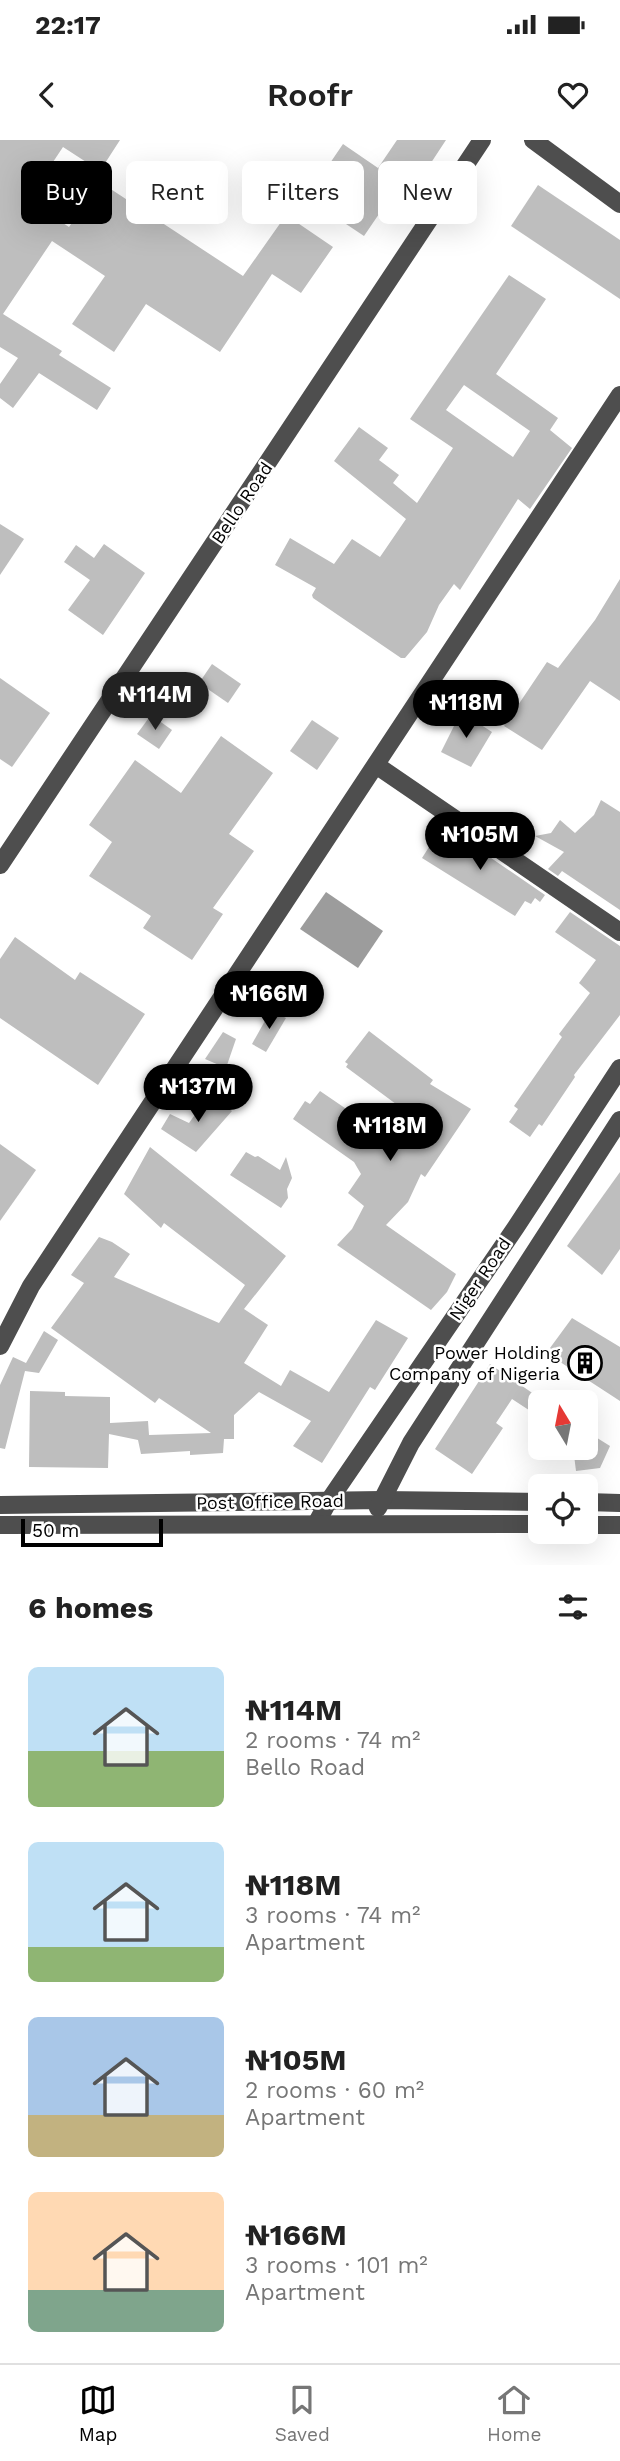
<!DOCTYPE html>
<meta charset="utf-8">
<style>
:root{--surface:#fff;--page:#f6f6f6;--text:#222;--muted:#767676;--line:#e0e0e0;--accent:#000}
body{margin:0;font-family:"Work Sans",sans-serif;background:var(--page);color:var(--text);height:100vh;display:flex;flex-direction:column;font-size:26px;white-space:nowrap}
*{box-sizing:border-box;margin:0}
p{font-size:23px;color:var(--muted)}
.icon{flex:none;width:38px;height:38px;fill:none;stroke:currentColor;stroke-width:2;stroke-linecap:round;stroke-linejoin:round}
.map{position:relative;height:1425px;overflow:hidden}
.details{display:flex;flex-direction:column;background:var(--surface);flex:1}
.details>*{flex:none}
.top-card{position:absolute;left:21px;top:21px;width:579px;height:63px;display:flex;gap:14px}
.needle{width:46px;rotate:350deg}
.fabs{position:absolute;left:528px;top:1250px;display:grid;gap:14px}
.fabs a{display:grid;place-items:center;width:70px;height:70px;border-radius:10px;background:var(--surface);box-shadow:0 7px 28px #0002;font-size:35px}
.scale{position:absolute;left:21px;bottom:18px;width:142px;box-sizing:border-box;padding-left:7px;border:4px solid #000;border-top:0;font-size:19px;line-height:24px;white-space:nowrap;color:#000;-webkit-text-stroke:5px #fff;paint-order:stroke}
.price{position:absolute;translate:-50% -60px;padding:0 16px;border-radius:24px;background:var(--accent);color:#fff;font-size:23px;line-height:46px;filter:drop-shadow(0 2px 4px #0008)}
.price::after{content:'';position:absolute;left:50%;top:42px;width:21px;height:16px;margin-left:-10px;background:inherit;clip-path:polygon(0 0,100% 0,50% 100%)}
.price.selected{background:#222;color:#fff}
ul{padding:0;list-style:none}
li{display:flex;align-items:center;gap:21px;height:175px;padding:0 28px}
li span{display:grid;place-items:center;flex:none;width:196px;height:140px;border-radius:10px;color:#555}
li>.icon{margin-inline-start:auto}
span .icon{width:84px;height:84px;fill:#fffc;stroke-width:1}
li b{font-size:30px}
h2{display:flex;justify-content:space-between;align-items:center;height:84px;padding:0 28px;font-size:30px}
.pill{padding:0 24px;border-radius:10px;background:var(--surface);box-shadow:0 7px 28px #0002;font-size:24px;line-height:63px}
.pill.selected{background:var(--accent);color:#fff}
.status{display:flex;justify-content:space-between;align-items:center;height:49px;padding:0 35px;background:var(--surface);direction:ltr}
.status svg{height:19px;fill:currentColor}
header{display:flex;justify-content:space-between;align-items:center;height:91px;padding:0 28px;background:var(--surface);font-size:32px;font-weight:600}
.dock{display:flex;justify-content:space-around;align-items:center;height:98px;border-top:2px solid var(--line);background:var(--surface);font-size:19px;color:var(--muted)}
.dock a{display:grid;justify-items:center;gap:4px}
.dock .selected{color:var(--accent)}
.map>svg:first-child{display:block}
</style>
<div class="status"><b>22:17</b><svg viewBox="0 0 49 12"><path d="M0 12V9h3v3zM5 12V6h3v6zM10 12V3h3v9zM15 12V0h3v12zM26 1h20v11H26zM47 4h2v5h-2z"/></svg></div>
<header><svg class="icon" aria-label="back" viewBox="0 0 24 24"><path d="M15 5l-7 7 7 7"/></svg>Roofr<svg class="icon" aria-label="heart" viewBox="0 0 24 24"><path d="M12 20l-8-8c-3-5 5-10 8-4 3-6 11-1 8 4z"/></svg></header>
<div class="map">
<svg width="620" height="1425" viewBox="0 0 620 1425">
<rect width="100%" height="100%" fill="#fff"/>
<path fill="#9c9c9c" d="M326 752 383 791 358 828 300 789Z"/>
<g fill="#bebebe" fill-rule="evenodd">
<path d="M0 0H120L100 31 63 7 37 46 46 52 37 66 69 87 100 42 243 136 286 75 333 107 301 153 272 134 220 212 146 164 114 212 72 184 105 136 52 101 3 174 62 211 59 215 111 248 97 270 39 233 13 268 0 258V244L18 218 0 207Z"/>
<path d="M397 0H446L421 38 409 30 364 96 337 78 357 50 326 29 343 4 378 28Z"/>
<path d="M538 45 620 100V159L511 86Z"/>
<path d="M509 135 546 159 496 234 558 278 550 290 572 308 530 369 518 359 460 450 454 444 439 465 427 492 405 518H401L313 458 312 455 316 448 275 425 290 398 334 424 352 399 380 417 406 379 334 321 359 287 388 308 379 320 399 335 393 343 417 363 453 308 410 279ZM464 245 530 291 513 317 446 270Z"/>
<path d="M0 384 24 399 0 435Z"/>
<path d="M104 404 145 433 103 495 68 470 90 440 64 422 76 405 94 418Z"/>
<path d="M620 439V561L590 541 542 610 504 586 547 522 558 528 595 480Z"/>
<path d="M212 524 241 544 228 563 199 543Z"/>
<path d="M0 538 50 573 12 627 0 619Z"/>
<path d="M461 572 492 592 471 627 441 612Z"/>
<path d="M151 575 172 590 159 609 137 594Z"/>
<path d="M312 580 339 598 317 630 290 611Z"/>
<path d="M221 596 273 633 229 694 254 711 213 768 223 774 192 820 143 788 151 776 89 736 112 702 89 685 135 620 181 653Z"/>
<path d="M601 660 620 672V770L562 731 558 736 548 729 564 712 535 696 551 693 560 680 575 693 594 675Z"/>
<path d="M443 685 545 755 540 762 535 758 531 764 525 761 515 776 422 718Z"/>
<path d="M570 772 620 806V875L574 935 575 937 542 986 539 984 530 997 509 982 518 969 514 966 562 897 559 894 590 853 579 843 596 820 555 792Z"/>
<path d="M15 797 75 840 80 832 145 874 98 945 0 878V819Z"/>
<path d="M271 870 286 878 266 912 252 904Z"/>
<path d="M369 891 433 940 430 944 471 969 425 1037 421 1034 408 1062 386 1085 456 1134 447 1152 431 1170 337 1105 352 1089 364 1066 348 1053 361 1034 354 1022 293 979 305 961 310 964 320 951 380 992 400 967 346 927 348 924 345 922Z"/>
<path d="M223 892 236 899 226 928 205 919Z"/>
<path d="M209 955 232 971 196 1012 161 989 170 974 189 983Z"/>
<path d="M0 1004 36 1030 0 1081Z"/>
<path d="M150 1007 286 1116 244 1169 268 1185 244 1223 281 1246 290 1230 329 1252 376 1180 408 1198 375 1250 370 1247 322 1323 293 1306 311 1281 259 1252 234 1275V1299H224L223 1313 190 1315V1311L141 1314 138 1300 109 1294 108 1328 29 1327 30 1251 65 1252V1256L110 1257V1283L148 1281 149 1295 211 1293 159 1258 155 1263 51 1188 84 1143 71 1135 99 1097 112 1102 130 1114 114 1137 219 1183 245 1145 164 1083 161 1088 124 1054Z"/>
<path d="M246 1012 255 1017 258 1016 280 1030 286 1017 292 1038 287 1049 288 1058 281 1068 230 1035Z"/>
<path d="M620 1032V1109L602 1135 567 1106Z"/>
<path d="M572 1178 620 1207V1261L554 1218 557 1214 550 1208Z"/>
<path d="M44 1191 58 1200 39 1233 25 1231 5 1309 0 1308V1245L13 1217 26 1223Z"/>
<path d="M490 1224 541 1259V1278L512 1259 496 1283 503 1288 472 1334 435 1309Z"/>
<path d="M586 1291 610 1306 600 1328 576 1331 573 1307H586Z"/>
</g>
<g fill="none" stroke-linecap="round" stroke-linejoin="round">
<g stroke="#4e4e4e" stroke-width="18">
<path d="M533 0 620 64"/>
<path d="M376 625 620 792"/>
<path d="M0 725 482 0"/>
<path d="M0 1206 31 1146 620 255"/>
<path d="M586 1362 620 1363"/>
<path d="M0 1365 382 1360 541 1362"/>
<path d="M378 1368 411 1303 620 980"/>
<path d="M316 1384 328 1362 516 1087 620 928"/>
<path d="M0 1385 541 1384"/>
<path d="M586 1385H620"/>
</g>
</g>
<defs>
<g id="building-ring" transform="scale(1.75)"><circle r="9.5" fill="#fff" stroke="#000" stroke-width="1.5"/><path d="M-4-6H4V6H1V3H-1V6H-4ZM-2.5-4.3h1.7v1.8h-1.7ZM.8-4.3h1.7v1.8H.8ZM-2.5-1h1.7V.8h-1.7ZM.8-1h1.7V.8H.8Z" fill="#000"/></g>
</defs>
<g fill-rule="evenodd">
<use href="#building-ring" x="585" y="1223"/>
</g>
<g text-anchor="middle" stroke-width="5" stroke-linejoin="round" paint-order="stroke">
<g font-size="18" fill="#000" stroke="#fff">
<text transform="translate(242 363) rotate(-56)" y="6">Bello Road</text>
<text transform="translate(480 1139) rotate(-56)" y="6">Niger Road</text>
<text transform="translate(270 1362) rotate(-1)" y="6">Post Office Road</text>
</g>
<g font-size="18" fill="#000" stroke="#fff" text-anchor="end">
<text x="560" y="1219">Power Holding<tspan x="560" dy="21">Company of Nigeria</tspan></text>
</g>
</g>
</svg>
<div class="fabs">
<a><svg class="needle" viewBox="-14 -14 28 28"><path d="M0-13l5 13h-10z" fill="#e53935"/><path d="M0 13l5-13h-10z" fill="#767676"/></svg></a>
<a><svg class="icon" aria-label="locate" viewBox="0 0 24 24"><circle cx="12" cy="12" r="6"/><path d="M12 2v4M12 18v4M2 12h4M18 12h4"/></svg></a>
</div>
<div class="scale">50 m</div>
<b class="price selected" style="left:155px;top:592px">₦114M</b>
<b class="price" style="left:466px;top:600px">₦118M</b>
<b class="price" style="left:480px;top:732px">₦105M</b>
<b class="price" style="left:269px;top:891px">₦166M</b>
<b class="price" style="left:198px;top:984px">₦137M</b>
<b class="price" style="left:390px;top:1023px">₦118M</b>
<div class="top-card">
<a class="pill selected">Buy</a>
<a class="pill">Rent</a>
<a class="pill">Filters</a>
<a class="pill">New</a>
</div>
</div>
<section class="details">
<h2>6 homes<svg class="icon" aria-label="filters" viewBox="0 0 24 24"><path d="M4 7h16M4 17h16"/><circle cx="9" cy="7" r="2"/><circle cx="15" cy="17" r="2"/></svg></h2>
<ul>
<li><span style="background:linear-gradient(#bfe0f5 60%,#8fb573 0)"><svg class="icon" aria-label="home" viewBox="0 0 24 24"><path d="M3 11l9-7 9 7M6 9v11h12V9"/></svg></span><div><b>₦114M</b><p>2 rooms · 74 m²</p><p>Bello Road</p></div></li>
<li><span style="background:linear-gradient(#bfe0f5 75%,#8fb573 0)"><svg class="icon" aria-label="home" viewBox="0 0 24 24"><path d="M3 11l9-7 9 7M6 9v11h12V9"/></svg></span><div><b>₦118M</b><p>3 rooms · 74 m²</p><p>Apartment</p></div></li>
<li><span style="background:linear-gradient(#a9c7e8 70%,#c2b280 0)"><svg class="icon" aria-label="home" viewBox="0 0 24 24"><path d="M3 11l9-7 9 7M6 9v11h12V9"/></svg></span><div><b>₦105M</b><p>2 rooms · 60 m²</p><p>Apartment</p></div></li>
<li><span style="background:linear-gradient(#ffd9b3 70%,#7fa58c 0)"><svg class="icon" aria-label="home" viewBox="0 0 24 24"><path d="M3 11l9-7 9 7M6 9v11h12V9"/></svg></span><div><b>₦166M</b><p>3 rooms · 101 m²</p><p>Apartment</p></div></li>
</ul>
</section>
<nav class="dock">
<a class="selected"><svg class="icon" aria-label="map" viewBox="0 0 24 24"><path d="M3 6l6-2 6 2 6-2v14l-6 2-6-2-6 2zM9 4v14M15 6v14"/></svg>Map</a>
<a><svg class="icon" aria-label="saved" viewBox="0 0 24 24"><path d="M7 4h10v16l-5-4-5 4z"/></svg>Saved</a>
<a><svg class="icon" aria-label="home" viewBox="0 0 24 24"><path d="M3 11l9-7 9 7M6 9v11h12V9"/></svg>Home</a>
</nav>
